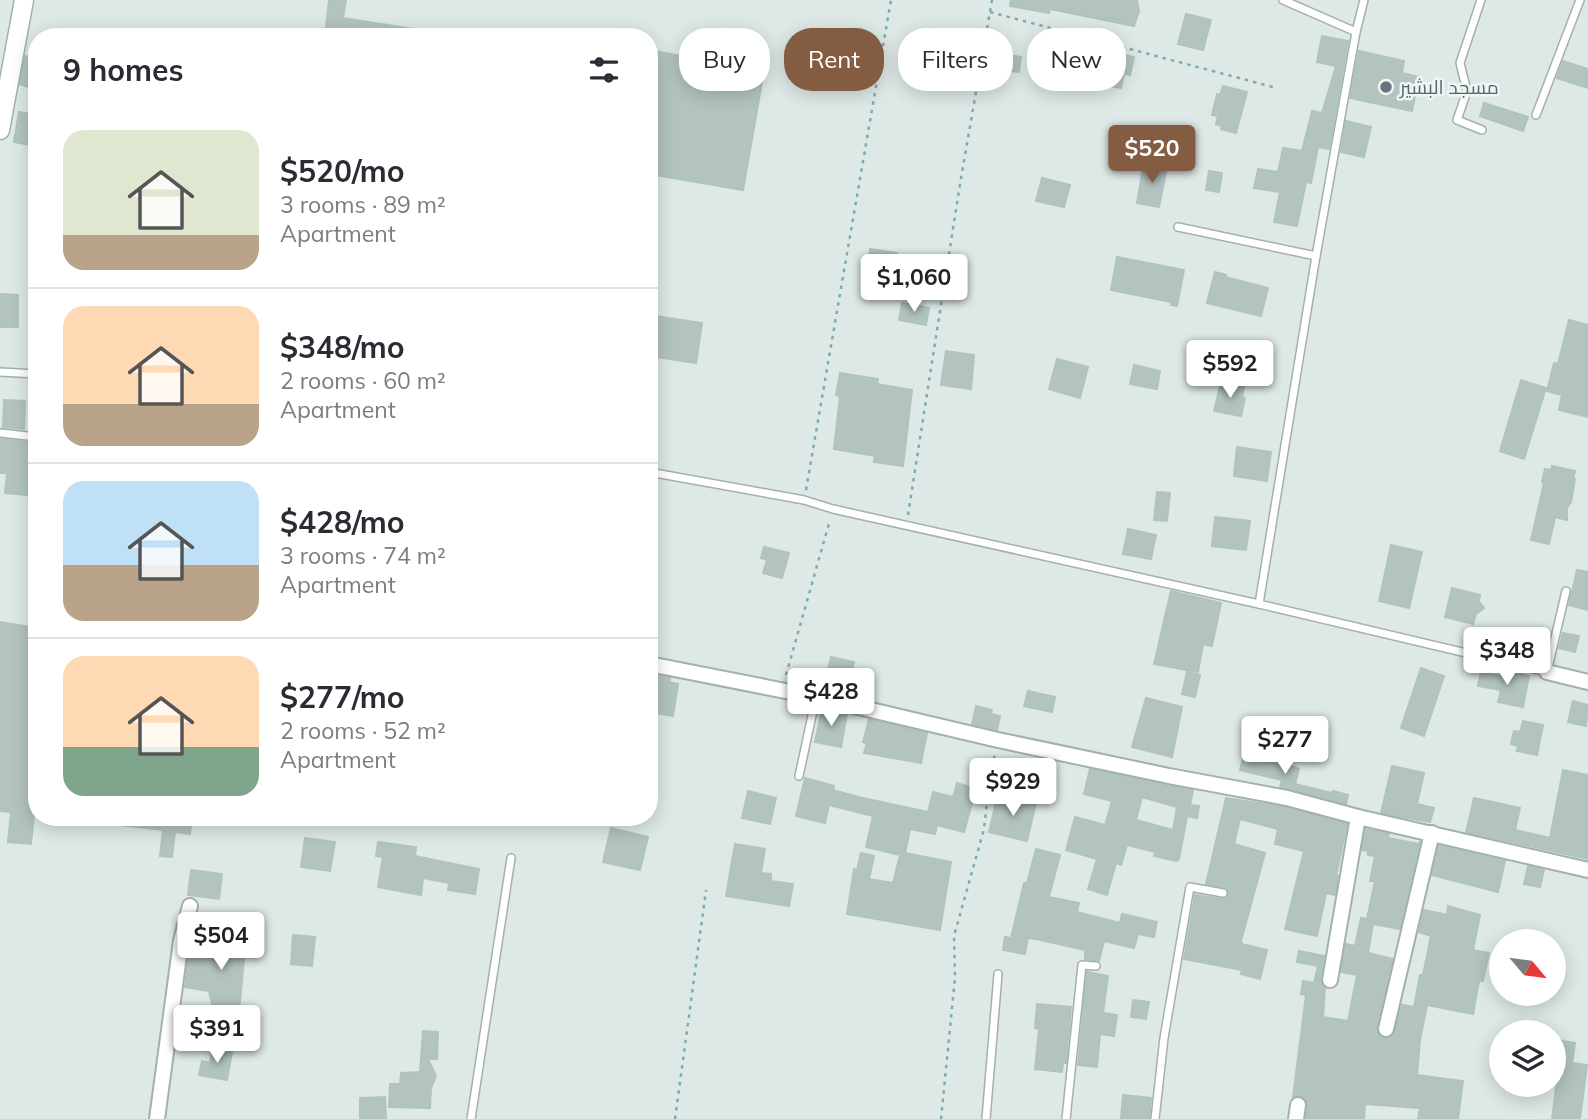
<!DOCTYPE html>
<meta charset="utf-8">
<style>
:root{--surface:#fff;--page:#f7f7f7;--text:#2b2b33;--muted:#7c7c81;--line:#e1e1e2;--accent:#845c42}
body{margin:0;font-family:Mulish,Cairo,sans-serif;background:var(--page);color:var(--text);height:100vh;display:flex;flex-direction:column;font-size:26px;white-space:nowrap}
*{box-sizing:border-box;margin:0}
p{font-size:23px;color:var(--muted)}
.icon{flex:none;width:38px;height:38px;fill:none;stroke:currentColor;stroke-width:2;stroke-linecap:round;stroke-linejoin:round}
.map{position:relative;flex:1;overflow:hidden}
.panel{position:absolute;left:28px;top:28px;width:630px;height:798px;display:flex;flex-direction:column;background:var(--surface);border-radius:28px;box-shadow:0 4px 18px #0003}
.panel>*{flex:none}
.hud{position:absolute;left:679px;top:28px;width:665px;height:63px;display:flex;gap:14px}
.needle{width:46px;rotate:119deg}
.buttons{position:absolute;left:1489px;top:929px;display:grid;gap:14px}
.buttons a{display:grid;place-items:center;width:77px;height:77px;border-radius:50%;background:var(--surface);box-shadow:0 4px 18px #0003;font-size:35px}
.price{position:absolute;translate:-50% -60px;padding:0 16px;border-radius:7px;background:#fff;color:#222;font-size:23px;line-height:46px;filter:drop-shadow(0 2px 4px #0008)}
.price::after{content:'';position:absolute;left:50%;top:42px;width:21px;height:16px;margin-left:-10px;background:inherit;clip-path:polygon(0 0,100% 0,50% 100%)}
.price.on{background:var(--accent);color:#fff}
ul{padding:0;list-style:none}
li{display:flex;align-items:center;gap:21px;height:175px;padding:0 35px}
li+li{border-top:2px solid var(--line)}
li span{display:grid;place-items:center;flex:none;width:196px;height:140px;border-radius:21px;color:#555}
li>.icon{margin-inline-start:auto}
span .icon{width:84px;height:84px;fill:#fffc;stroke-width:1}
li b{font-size:30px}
h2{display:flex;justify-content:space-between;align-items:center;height:84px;padding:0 35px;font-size:30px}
.chip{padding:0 24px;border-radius:28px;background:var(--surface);box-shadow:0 4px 18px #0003;font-size:24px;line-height:63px}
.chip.on{background:var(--accent);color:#fff}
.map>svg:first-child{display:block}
</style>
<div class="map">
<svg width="1588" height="1119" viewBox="0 0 1588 1119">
<rect width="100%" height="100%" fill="#dee9e7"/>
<g fill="#b3c4c0" stroke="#b0c3bf" stroke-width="2" fill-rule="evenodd">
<path d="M329 0H346L343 18 420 30V37H325Z"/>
<path d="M1011 0H1137L1139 11 1134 26 1050 9 1049 13 1010 6Z"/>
<path d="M1186 14 1211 20 1203 50 1178 44Z"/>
<path d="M1322 36 1348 41 1329 149 1318 147 1311 183 1306 182 1297 226 1274 222 1280 192 1254 188 1258 169 1278 172 1283 148 1302 151 1312 111 1322 113 1336 66 1317 62Z"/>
<path d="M1097 49 1134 57 1130 75 1124 74 1121 88 1090 82Z"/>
<path d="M649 50 764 71 743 190 649 174Z"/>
<path d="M1359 51 1404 61 1402 73 1419 77 1412 111 1350 98Z"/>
<path d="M997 54 1021 57 1019 72 995 69Z"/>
<path d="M25 56 37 60V90L20 84Z"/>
<path d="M1563 61 1588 69V88L1557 78Z"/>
<path d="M1223 86 1247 92 1236 133 1221 129 1222 126 1216 124 1218 116 1212 115 1217 94 1220 95Z"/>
<path d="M1484 103 1528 117 1523 131 1480 116Z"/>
<path d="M19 112 37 115V146L14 142Z"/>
<path d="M1346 121 1371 127 1364 157 1341 152Z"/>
<path d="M1144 162 1167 167 1159 207 1137 203Z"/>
<path d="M1209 171 1222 173 1219 192 1206 190Z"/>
<path d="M1042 178 1070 185 1064 207 1036 201Z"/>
<path d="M870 249 897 253 893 281 866 277Z"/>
<path d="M1117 257 1184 270 1177 306 1171 305V302L1111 290Z"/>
<path d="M1215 272 1226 275 1225 277 1268 288 1261 316 1207 303Z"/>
<path d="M0 294 18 295V327H0Z"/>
<path d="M902 303 929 308 926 325 899 320Z"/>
<path d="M649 315 702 323 696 363 649 356Z"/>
<path d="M1569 320 1588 325V417L1559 410 1562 395 1547 391 1554 363 1558 364Z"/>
<path d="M946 351 974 355 971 389 941 385Z"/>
<path d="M1057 359 1088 367 1080 398 1049 389Z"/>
<path d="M1134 365 1160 371 1157 389 1130 384Z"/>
<path d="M840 373 878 379 877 384 912 390 903 466 874 462 875 456 834 449 840 396 836 395Z"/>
<path d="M1521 380 1546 388 1524 459 1500 451Z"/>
<path d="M1221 382 1244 387 1242 397 1245 398 1241 416 1214 411Z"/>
<path d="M4 400 25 401 24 429 3 427Z"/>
<path d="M0 439 37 443V496L5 493 7 473H0Z"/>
<path d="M1237 447 1271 452 1267 481 1234 476Z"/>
<path d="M1552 466 1575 471 1573 479H1575L1571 502 1567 508V520L1555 517 1549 544 1531 540 1544 483 1542 482 1545 469 1551 470Z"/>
<path d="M1157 492 1170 493 1167 521 1154 520Z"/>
<path d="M1215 517 1250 521 1246 550 1212 546Z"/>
<path d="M1128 529 1156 535 1151 559 1123 554Z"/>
<path d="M1391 545 1422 552 1409 608 1379 601Z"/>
<path d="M764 547 789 553 782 578 763 573 767 560 761 558Z"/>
<path d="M1577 570 1588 572V610L1569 605Z"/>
<path d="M1452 588 1480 595 1479 602 1484 608 1476 614 1473 624 1445 617Z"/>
<path d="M1171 591 1221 603 1212 646 1203 644 1198 672 1154 664Z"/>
<path d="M0 622 37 628V815H34L31 844 8 842 11 812 0 811Z"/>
<path d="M1563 633 1579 636 1575 652 1559 648Z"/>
<path d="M831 657 854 662 849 683 826 677Z"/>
<path d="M1421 668 1444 676 1424 736 1401 728Z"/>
<path d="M1505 671 1529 676 1523 707 1498 702 1501 690 1478 686 1481 672 1504 677Z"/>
<path d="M1187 672 1200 675 1195 697 1182 694Z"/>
<path d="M649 674 670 678 669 682 678 684 673 716 650 712 653 697 649 696Z"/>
<path d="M1028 691 1055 697 1052 712 1024 706Z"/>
<path d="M1146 698 1182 707 1172 757 1132 747Z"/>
<path d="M1573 701 1588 705 1586 726 1568 722Z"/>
<path d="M976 706 992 710 991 714 1000 716 997 730 972 724Z"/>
<path d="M822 708 847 714 841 747 815 742Z"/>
<path d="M869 719 927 733 921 763 864 753 867 743 863 742Z"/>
<path d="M1523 721 1543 725 1537 755 1517 751 1518 746 1511 744 1514 731 1520 732Z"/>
<path d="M1245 751 1299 769 1295 784 1332 793 1333 791 1348 795 1346 804 1280 787 1282 780 1240 770Z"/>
<path d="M1392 766 1424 773 1417 804 1434 808 1430 822 1381 813Z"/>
<path d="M1090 769 1193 790 1190 805 1199 806 1197 818 1187 816 1179 859 1176 861 1154 856 1155 852 1127 845 1121 865 1116 863 1107 895 1088 889 1097 859 1066 850 1075 817 1105 825 1112 801 1084 794ZM1142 797 1177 807 1173 830 1136 820Z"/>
<path d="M1563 770 1588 775V859L1466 832 1474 798 1520 808 1515 830 1550 838Z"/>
<path d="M805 778 834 786 833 790 858 797 928 812 933 792 953 797 957 783 976 789 964 832 937 825 935 834 910 829 905 853 951 862 940 930 847 914 854 869 857 870 861 853 874 856 869 879 893 883 900 855 866 847 873 816 829 805 825 823 796 816Z"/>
<path d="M748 791 776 798 770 824 742 818Z"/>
<path d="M998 794 1036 803 1027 841 989 832Z"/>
<path d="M1226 798 1285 807 1347 824 1336 876H1338L1335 895 1326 893 1317 936 1285 929 1304 851 1275 844 1278 829 1240 819 1234 844 1265 853 1241 941 1242 944 1267 950 1260 979 1241 974 1242 970 1184 959 1195 895 1223 899 1229 895 1226 888 1206 884Z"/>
<path d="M121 817H192L190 834 175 832 172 857 160 856 163 830 121 825Z"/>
<path d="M611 828 648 837 640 870 603 862Z"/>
<path d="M1366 829 1389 834 1388 838 1419 844 1420 841 1400 929 1373 924 1368 953 1393 959 1377 1027 1380 1036 1388 1038 1393 1035 1402 1005 1414 1007 1420 975H1423L1431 936 1419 932 1424 910 1447 915 1448 906 1480 915 1473 950 1489 953 1483 981H1479L1473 1014 1427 1005 1420 1040 1417 1075 1463 1081 1458 1119H1418L1420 1108 1365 1104 1364 1119H1306L1307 1101 1300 1096 1293 1097 1306 995 1301 994 1303 981 1314 983 1318 966 1297 962 1299 951 1324 956 1320 979 1325 988 1323 1017 1348 1021 1357 975 1341 972 1346 944 1355 946 1361 918 1367 919 1375 881H1370L1375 856 1368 855V851L1362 850Z"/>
<path d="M305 838 335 842 330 871 301 867Z"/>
<path d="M378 842 416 847 415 856 479 869 475 894 448 890 449 883 423 878 421 895 378 887 383 857 376 856Z"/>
<path d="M735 844 765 849 761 873 771 874V881L793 884 789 906 726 896Z"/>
<path d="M1439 846 1505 861 1498 892 1432 875Z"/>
<path d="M1036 849 1060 855 1049 897 1079 903 1077 912 1120 923 1122 914 1157 922 1154 937 1138 934 1134 948 1104 941 1099 961 1085 959V950L1036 939 1028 938 1025 954 1003 950 1005 937 1011 938 1024 883H1027Z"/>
<path d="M1528 866 1544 870 1540 887 1524 884Z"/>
<path d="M191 870 222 874 219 899 188 895Z"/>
<path d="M222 925 247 927 239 1012 236 1011 235 1020 215 1017 209 991 185 987 189 955 197 956 198 949 219 951Z"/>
<path d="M293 935 315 937 312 966 291 964Z"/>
<path d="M1087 972 1108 976 1103 1013 1117 1015 1114 1036 1100 1034 1097 1067 1078 1065Z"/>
<path d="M1133 1000 1149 1002 1146 1019 1131 1017Z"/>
<path d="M1037 1004 1071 1007 1066 1063H1063L1062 1072 1035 1069 1039 1029 1035 1028Z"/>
<path d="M423 1031 438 1032 437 1059H428L436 1076 431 1088 430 1108 389 1107 390 1084H400L401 1073 420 1072Z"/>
<path d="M1562 1041 1575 1043 1572 1063 1587 1065 1580 1119H1552Z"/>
<path d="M213 1048 232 1052 227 1080 199 1075 202 1061 210 1063Z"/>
<path d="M1123 1095 1151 1098 1149 1119H1121Z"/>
<path d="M385 1097 386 1119H360V1098Z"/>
</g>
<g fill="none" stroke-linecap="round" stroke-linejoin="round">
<g stroke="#a1b1af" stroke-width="10">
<g id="service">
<path d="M1283 0 1356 32"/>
<path d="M1481 0 1460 63 1467 91 1457 120 1482 130"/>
<path d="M1536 115 1580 0"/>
<path d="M1178 227 1316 256"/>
<path d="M0 372 37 374"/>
<path d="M0 433 37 437"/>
<path d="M649 472 804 500 833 509 1259 604 1316 256 1356 32 1364 0"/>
<path d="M1259 604 1547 672 1566 591"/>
<path d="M799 776 816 697"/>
<path d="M471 1119 511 858"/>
<path d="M986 1119 998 974"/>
<path d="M1066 1119 1082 965 1096 966"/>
<path d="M1155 1119 1164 1038 1190 887 1223 893"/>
</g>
</g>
<g stroke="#a1b1af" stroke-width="18">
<g id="minor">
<path d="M649 664 816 697 998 740 1169 776 1287 798 1358 817 1588 870"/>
<path d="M1547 672 1588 682"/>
<path d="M1330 980 1358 817"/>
<path d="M1386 1029 1432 833"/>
<path d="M157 1119 181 941 190 906"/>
<path d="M1296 1119 1298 1105"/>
</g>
</g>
<g stroke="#a1b1af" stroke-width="21">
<path id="tertiary" d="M0 130 24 0"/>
</g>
<g stroke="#7eada7" stroke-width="2.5" stroke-dasharray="3.5 5" stroke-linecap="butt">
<path d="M990 12 1273 87"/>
<path d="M806 490 891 0"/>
<path d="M908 515 960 184 992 0"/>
<path d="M786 675 830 520"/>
<path d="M675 1119 706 890"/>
<path d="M941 1119 955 978 954 936 984 829 989 784 995 753"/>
</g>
<use href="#service" stroke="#fff" stroke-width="7"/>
<use href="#minor" stroke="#fff" stroke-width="14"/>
<use href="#tertiary" stroke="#fff" stroke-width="18"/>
</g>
<circle fill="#6b7280" stroke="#eef6f4" stroke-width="2.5" cx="1386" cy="87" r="7"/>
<g text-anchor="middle" stroke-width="5" stroke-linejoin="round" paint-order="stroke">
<g font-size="19" fill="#5b616d" stroke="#eef6f4" text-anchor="start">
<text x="1400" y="94">مسجد البشير</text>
</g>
</g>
</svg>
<div class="buttons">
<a><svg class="needle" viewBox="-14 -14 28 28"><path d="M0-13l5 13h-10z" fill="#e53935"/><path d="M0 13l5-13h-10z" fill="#7c7c81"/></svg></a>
<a><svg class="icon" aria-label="layers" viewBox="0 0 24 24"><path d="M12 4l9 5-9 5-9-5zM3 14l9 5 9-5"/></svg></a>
</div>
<b class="price on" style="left:1152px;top:185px">$520</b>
<b class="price" style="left:914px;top:314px">$1,060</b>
<b class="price" style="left:1230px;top:400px">$592</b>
<b class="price" style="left:1507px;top:687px">$348</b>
<b class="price" style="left:831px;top:728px">$428</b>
<b class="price" style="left:1285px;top:776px">$277</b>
<b class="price" style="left:1013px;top:818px">$929</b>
<b class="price" style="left:221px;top:972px">$504</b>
<b class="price" style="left:217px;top:1065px">$391</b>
<div class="hud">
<a class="chip">Buy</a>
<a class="chip on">Rent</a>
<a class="chip">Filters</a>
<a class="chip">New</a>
</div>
<section class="panel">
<h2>9 homes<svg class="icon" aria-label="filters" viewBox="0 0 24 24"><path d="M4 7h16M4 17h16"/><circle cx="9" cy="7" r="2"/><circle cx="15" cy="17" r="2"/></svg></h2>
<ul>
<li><span style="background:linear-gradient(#dfe7d0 75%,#b9a48a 0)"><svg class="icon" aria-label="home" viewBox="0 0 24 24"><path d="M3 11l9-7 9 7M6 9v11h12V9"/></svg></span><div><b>$520/mo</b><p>3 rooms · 89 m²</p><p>Apartment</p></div></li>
<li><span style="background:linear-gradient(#ffd9b3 70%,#b9a48a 0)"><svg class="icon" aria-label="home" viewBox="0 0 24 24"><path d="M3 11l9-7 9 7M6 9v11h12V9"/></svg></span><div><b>$348/mo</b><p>2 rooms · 60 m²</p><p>Apartment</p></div></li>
<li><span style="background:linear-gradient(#bfe0f5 60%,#b9a48a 0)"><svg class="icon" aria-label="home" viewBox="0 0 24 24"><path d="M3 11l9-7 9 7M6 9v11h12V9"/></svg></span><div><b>$428/mo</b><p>3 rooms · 74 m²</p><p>Apartment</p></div></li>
<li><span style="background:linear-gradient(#ffd9b3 65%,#7fa58c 0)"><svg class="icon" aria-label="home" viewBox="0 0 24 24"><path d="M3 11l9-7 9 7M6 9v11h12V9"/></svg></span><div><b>$277/mo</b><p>2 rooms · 52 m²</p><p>Apartment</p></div></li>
</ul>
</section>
</div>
